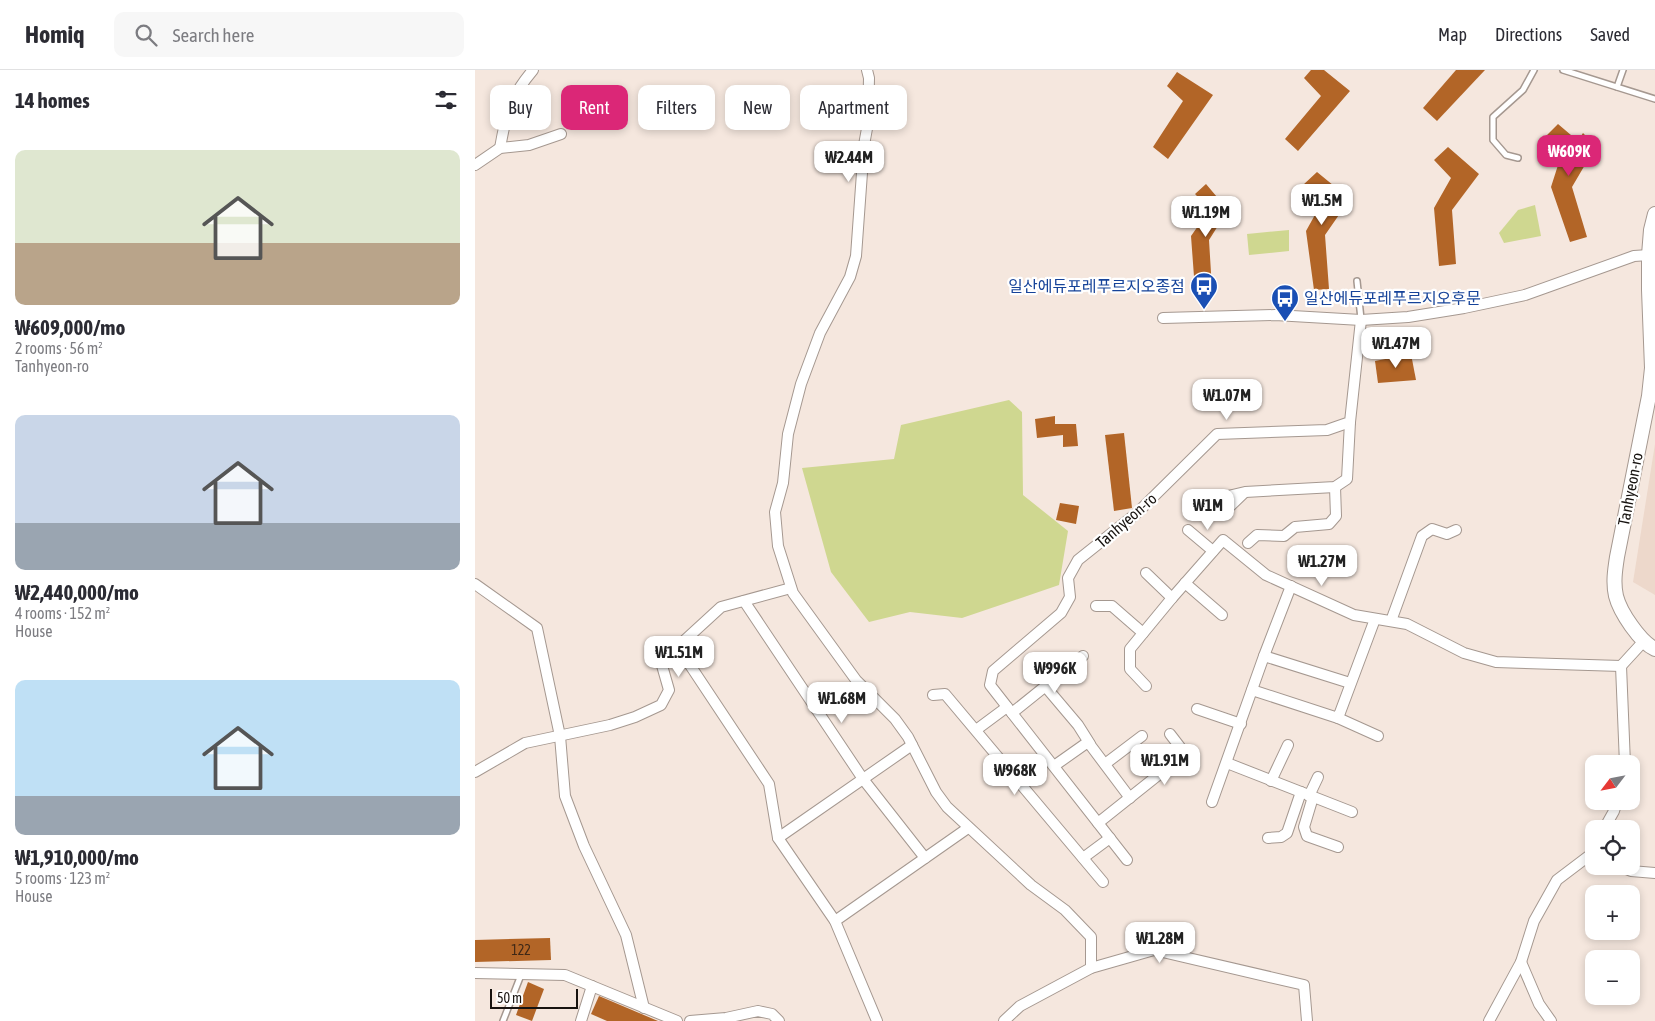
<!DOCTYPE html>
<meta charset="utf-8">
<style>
:root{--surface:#fff;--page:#f7f7f7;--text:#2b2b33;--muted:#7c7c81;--line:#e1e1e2;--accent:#db2777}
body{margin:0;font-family:"Asap Condensed","Noto Sans KR",sans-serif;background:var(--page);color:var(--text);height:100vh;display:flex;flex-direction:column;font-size:19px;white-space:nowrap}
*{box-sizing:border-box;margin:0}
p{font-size:16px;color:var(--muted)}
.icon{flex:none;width:28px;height:28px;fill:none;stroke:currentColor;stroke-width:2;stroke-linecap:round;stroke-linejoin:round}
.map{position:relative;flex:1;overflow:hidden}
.drawer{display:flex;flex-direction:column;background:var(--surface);width:475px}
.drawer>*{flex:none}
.banner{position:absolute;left:15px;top:15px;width:475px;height:45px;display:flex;gap:10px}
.needle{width:32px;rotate:238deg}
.buttons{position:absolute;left:1110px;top:685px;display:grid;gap:10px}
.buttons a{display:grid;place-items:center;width:55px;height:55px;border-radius:10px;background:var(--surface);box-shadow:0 2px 8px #0003;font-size:25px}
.scale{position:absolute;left:15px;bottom:12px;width:88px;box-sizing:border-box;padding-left:5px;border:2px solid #171310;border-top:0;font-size:14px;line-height:18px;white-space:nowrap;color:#171310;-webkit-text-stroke:4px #fff;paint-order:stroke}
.price{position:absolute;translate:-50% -42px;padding:0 11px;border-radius:10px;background:#fff;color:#222;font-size:16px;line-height:32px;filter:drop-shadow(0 1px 2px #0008)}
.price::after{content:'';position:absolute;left:50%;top:30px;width:15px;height:11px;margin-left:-8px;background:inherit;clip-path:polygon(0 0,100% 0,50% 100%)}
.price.current{background:var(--accent);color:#fff}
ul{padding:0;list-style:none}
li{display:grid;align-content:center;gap:10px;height:265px;padding:0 15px}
li span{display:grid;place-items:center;height:155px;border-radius:10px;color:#555}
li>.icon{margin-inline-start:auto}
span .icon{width:90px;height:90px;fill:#fffc;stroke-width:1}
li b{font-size:21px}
h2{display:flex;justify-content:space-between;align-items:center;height:60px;padding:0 15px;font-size:21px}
.chip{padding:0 18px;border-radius:10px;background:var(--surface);box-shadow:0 2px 8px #0003;font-size:18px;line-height:45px}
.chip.current{background:var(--accent);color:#fff}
header{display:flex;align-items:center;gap:30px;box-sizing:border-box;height:70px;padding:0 25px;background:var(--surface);border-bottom:1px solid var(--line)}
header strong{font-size:24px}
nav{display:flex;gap:28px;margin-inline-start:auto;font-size:18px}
.search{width:350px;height:45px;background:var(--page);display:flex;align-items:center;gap:12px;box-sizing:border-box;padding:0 18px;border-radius:10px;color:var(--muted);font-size:19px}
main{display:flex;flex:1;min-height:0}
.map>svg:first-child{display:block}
</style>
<header>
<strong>Homiq</strong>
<div class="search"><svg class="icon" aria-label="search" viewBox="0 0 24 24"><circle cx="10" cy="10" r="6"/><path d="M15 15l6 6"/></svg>Search here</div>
<nav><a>Map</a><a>Directions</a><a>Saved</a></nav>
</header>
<main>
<section class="drawer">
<h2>14 homes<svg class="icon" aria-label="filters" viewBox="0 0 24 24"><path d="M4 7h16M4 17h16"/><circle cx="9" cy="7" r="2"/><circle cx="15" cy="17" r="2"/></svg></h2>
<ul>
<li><span style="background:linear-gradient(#dfe7d0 60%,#b9a48a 0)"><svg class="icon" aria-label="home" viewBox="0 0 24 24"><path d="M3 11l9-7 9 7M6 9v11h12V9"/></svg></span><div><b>₩609,000/mo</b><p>2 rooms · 56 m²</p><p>Tanhyeon-ro</p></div></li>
<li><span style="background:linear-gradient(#c9d6e8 70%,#9aa5b1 0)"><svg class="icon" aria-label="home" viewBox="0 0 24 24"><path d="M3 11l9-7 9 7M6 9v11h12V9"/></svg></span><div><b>₩2,440,000/mo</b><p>4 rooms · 152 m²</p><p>House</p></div></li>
<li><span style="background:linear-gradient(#bfe0f5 75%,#9aa5b1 0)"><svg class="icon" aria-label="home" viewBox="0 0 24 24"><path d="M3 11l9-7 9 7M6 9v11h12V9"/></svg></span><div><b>₩1,910,000/mo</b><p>5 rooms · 123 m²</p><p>House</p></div></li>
</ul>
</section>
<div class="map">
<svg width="1180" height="951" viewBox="0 0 1180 951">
<rect width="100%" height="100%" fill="#f5e7de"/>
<path fill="#edd8cb" d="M1180 374V525L1158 512Z"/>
<g fill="#cfd790">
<path d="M1060 135 1066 166 1029 173 1024 163 1043 140Z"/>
<path d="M814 160V181L774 185 772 164Z"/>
<path d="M534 330 547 342 548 425 593 461 584 515 487 548 435 542 394 552 356 502 327 398 419 389 426 355Z"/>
</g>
<g fill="#b26527">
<path d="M836 0H849L875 21 823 81 810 69 846 26 829 8Z"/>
<path d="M981 0H1010L962 51 948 38Z"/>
<path d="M702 2 738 25 693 89 678 77 708 31 692 16Z"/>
<path d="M1083 54 1103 71 1108 63 1121 76 1097 117 1112 167 1095 172 1076 117 1084 92 1075 85 1082 78 1071 66Z"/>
<path d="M973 77 1004 104 977 140 981 194 964 196 959 138 976 108 959 90Z"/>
<path d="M842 102 875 129 850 165 854 219 839 220 831 161 846 134 828 115Z"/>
<path d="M731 114 753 140 734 170 737 219 720 220 716 166 735 139 720 124Z"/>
<path d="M936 284 941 310 903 313 900 291Z"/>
<path d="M580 346V354H601L603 376 588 377V365L562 368 560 349Z"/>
<path d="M649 363 657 438 639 441 630 365Z"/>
<path d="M585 433 604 436 601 454 581 450Z"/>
<path d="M75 868 76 890 0 892V870Z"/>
<path d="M53 912 69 919 57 951 41 945Z"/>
<path d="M124 926 183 951H132L116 944Z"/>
</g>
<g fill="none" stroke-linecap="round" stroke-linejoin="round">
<g stroke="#a59890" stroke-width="8">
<g id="lane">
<path d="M1088 0 1180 29"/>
<path d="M1142 17 1148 0"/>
<path d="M1043 88 1031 85 1018 70V47L1048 20 1059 0"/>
<path d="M882 211 886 249"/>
<path d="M28 951 46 905"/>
</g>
</g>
<g stroke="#a59890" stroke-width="12">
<g id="street">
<path d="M392 0 394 8 393 53 389 75 381 186 375 207 345 263 326 314 313 364 308 413 300 442 303 476 318 523 381 610 420 649 433 667 461 722 472 737 556 815 590 840 616 867V898"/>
<path d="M25 78C31 44 35 27 58 0"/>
<path d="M0 95 25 78 54 75 86 64"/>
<path d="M688 248 800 245 886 250 933 247 989 238 1050 225 1159 186 1174 185"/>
<path d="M741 434 753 426 770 422 860 417 872 409 875 352"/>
<path d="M747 444 769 423"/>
<path d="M713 460 738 481"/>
<path d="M773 473 782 465 809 466 820 457 854 454 861 446 860 417"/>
<path d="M671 503 697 528"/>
<path d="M710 513 747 545"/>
<path d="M0 514 62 558 85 666 90 726 109 776 151 865 169 938"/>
<path d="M269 531 388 709 450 788"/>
<path d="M621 536H637L668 563"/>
<path d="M916 551 947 466 957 459 972 464 981 460"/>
<path d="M203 577 294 714 303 768 360 851 402 951"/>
<path d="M789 586 875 613"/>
<path d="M1146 596 1150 694"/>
<path d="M570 616 603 655 615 674"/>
<path d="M671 616 655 599V579L697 528 748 470 791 505 879 545 932 554 989 583 1021 592 1146 596 1168 572"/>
<path d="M777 620 863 648 900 549"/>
<path d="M458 625 470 624 628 812"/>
<path d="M722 639 766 654"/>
<path d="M537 643 608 586"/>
<path d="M863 648 903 666"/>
<path d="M501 660 532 637"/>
<path d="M752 693 877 742"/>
<path d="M630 694 667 666"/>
<path d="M579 696 613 672 655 728"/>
<path d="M0 702 50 673 135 655 160 647 186 635 194 620 186 592 246 537 316 518"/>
<path d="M796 711 813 675"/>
<path d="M834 726 843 707"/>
<path d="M838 727 829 757 832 766 863 777"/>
<path d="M737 732 789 586 816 516"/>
<path d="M623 753 702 690 705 677 695 664"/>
<path d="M1129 759 1139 741 1142 731"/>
<path d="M303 768 437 675"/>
<path d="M793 768 806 767 812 763 826 722"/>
<path d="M608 788 635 768"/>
<path d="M652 790 515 615 518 601 586 543 595 527 593 508 603 490 662 443 742 364 852 360 875 352 886 250"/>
<path d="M1144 796 1156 801 1180 803"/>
<path d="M360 851 493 758"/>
<path d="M1046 892 1064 934 1076 951"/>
<path d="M0 903 90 905 202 951"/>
<path d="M106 951 117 916"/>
<path d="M215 951 251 948 283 941 297 944 304 951"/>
<path d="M529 951 545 936 616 898 679 880 829 915 832 951"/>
<path d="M1014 951 1046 892 1059 851 1082 810 1115 785 1119 777"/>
</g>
</g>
<g stroke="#a59890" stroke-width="16">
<path id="secondary" d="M1180 144 1176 160 1174 185V220L1177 298 1174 326 1142 487C1140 500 1138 513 1141 526 1145 542 1165 572 1180 579"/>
</g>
<use href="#lane" stroke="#fff" stroke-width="5"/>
<use href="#street" stroke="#fff" stroke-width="10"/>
<use href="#secondary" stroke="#fff" stroke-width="14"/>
</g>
<defs>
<g id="bus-pin" transform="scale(1.4375)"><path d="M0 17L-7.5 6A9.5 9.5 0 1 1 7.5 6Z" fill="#1a4fb4" stroke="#fff"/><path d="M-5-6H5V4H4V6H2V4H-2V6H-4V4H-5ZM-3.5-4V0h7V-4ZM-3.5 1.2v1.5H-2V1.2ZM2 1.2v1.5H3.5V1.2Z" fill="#fff"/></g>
</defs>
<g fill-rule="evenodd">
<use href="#bus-pin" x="729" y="216"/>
<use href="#bus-pin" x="810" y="228"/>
</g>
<g text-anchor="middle" stroke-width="4.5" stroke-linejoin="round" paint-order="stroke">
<g font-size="14" fill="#3e2816">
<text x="46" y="885">122</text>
</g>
<g font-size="16" fill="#164399" stroke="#fff" text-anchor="end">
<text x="710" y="222">일산에듀포레푸르지오종점</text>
<text x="829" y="234" text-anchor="start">일산에듀포레푸르지오후문</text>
</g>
<g font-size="16" fill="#171310" stroke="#fff">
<text transform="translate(1155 419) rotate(-79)" y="6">Tanhyeon-ro</text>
<text transform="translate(651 450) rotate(-41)" y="6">Tanhyeon-ro</text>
</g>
</g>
</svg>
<div class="buttons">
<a><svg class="needle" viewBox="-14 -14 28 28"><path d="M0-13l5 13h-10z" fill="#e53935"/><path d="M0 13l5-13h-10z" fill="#7c7c81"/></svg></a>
<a><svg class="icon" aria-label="locate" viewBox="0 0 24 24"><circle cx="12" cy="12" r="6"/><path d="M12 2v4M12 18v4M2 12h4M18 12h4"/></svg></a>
<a>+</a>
<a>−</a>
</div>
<div class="scale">50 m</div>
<b class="price current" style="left:1094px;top:107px">₩609K</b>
<b class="price" style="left:374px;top:113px">₩2.44M</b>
<b class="price" style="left:847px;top:156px">₩1.5M</b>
<b class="price" style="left:731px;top:168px">₩1.19M</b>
<b class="price" style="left:921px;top:299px">₩1.47M</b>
<b class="price" style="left:752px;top:351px">₩1.07M</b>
<b class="price" style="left:733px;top:461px">₩1M</b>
<b class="price" style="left:847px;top:517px">₩1.27M</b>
<b class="price" style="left:204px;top:608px">₩1.51M</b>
<b class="price" style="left:580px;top:624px">₩996K</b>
<b class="price" style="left:367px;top:654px">₩1.68M</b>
<b class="price" style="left:690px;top:716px">₩1.91M</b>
<b class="price" style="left:540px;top:726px">₩968K</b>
<b class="price" style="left:685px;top:894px">₩1.28M</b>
<div class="banner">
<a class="chip">Buy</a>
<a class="chip current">Rent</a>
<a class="chip">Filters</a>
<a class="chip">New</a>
<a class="chip">Apartment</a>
</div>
</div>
</main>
